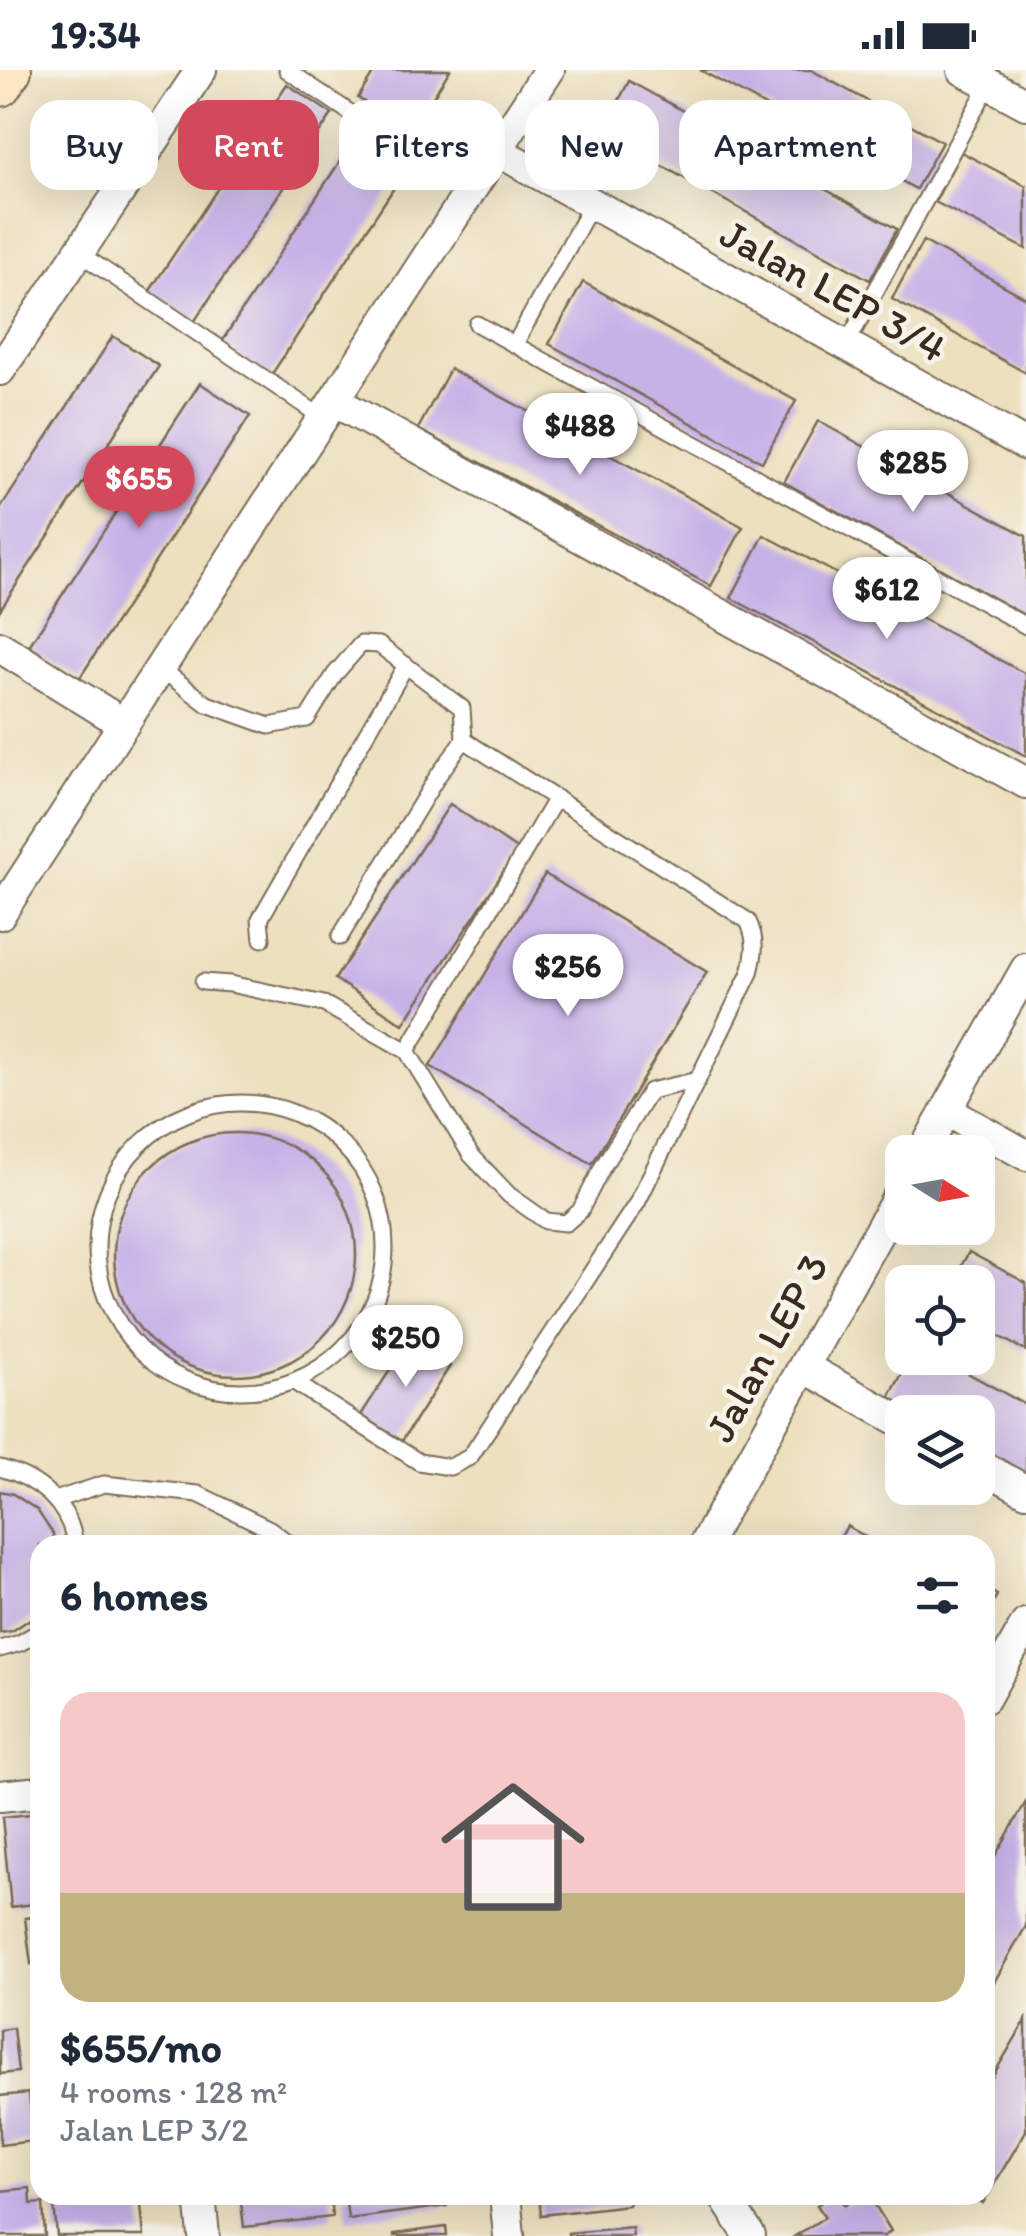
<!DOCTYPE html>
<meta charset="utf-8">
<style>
:root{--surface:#fff;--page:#f2f2f3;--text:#1f2937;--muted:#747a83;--accent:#d1495b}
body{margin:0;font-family:Itim,sans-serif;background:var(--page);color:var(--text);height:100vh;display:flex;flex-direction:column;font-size:38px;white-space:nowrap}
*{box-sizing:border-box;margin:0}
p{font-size:32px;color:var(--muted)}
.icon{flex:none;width:55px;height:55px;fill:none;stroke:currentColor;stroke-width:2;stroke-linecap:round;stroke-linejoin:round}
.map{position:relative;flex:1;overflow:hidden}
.panel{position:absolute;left:30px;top:1465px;width:965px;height:670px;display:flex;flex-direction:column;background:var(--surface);border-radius:30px;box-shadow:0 10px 40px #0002}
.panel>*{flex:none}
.guide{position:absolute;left:30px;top:30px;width:968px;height:90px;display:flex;gap:20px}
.needle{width:65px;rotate:101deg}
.tools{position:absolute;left:885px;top:1065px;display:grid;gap:20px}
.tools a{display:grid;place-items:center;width:110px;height:110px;border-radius:20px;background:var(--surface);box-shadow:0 10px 40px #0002;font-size:50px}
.price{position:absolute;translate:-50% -85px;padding:0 22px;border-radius:35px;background:#fff;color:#222;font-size:32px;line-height:65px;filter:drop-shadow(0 2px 5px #0008)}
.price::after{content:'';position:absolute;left:50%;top:60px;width:30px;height:22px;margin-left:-15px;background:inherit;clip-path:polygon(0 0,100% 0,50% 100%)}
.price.selected{background:var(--accent);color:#fff}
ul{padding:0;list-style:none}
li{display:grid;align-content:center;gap:20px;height:530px;padding:0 30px}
li span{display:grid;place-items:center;height:310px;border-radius:30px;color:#555}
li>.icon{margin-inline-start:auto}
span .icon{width:180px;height:180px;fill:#fffc;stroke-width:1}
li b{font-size:42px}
h2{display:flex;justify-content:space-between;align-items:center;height:120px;padding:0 30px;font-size:42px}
.pill{padding:0 35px;border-radius:30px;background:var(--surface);box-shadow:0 10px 40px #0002;font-size:35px;line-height:90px}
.pill.selected{background:var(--accent);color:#fff}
.status{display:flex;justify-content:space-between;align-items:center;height:70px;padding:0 50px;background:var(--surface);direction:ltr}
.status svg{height:28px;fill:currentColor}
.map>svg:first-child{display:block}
</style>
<div class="status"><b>19:34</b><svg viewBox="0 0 49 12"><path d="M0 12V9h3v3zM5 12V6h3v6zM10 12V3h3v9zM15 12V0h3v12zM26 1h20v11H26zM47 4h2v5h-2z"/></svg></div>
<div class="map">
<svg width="1026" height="2166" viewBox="0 0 1026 2166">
<rect width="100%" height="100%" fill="#f7f3e8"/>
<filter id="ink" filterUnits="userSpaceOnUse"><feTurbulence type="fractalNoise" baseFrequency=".01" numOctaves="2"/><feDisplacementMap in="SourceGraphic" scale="20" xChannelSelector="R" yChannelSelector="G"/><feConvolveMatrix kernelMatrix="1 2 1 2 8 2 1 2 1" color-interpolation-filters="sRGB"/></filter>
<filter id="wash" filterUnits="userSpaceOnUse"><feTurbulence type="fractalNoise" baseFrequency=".0048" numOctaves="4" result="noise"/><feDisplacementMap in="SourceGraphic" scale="40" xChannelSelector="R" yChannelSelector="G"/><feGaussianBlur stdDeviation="2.25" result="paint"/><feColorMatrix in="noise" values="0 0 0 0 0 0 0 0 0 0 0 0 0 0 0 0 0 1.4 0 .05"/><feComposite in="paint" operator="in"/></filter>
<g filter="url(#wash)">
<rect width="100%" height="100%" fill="#ede0bf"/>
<g id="blocks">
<g fill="#c7b2e8">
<path d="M375 0H450L411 62 358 28Z"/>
<path d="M700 0H811L942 72 916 119Z"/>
<path d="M629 11 897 159 870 210 602 63Z"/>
<path d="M287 14 332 44 194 252 149 222Z"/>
<path d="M359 62 409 95 270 307 220 274Z"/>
<path d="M961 82 1026 116V179L935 132Z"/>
<path d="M923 171 1026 228V303L892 229Z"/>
<path d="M583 212 796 331 762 392 549 274Z"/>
<path d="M113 266 159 296 0 540V439Z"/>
<path d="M450 299 743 457 711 516 418 359Z"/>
<path d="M200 313 250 346 79 609 29 576Z"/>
<path d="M818 351 1026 466V546L784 412Z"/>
<path d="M764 465 1026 604V686L731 528Z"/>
<path d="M450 734 518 780 403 954 335 909Z"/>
<path d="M545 804 707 902 592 1094 430 996Z"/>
<circle cx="235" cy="1184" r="121"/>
<path d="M969 1182 1026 1213V1281L978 1255V1212H952Z"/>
<path d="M410 1269 450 1296 402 1371 361 1345Z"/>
<path d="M911 1288H940L1026 1335V1408L978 1381V1342H909L887 1331Z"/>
<path d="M0 1421 13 1424 37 1440 53 1464 55 1475H40V1539L36 1545 12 1561 0 1563Z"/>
<path d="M847 1456 880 1475H836Z"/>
<path d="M985 1518 997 1525 985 1547Z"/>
<path d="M1026 1732V1856L985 1928V1804Z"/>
<path d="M40 1743V1833L11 1837 2 1747Z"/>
<path d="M40 1846V1893L31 1894 25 1848Z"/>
<path d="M1026 1950V2061L983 2133 970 2125H985V2019Z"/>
<path d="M34 1956H40V1991H37Z"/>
<path d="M13 1958 18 2002 0 2004V1960Z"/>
<path d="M29 2023 34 2071 0 2075V2026Z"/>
<path d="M30 2118 31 2134 43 2133 45 2166H0V2121Z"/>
<path d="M140 2125 144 2166H57L54 2134Z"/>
<path d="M240 2125H330L332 2147 244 2157Z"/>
<path d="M345 2125H446L447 2136 348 2149Z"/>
<path d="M539 2125H628L629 2135 541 2145Z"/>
<path d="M832 2125H838L845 2135 860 2125H869L891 2161 884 2166H795L825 2147 817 2135Z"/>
<path d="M446 2157 447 2166H394V2164Z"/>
<path d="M632 2157 633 2166H568V2163Z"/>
</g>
</g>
</g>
<g filter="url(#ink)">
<use href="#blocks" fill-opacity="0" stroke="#796a56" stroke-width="2.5"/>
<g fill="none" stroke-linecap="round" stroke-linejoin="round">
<g stroke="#796a56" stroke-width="19">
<g id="lane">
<path d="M287 0 469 123"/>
<path d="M79 183 323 348"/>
<path d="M477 254 1026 556"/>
<path d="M515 274 592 134"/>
<path d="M846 275 989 14"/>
<path d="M160 598 207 634 269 656 307 649 335 604 361 574 379 575 462 638 464 670 437 707 340 867"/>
<path d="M262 869 260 849 406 595"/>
<path d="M203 912 230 914 324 934 407 981 471 1085 509 1125 546 1151 566 1153 580 1141 603 1096 650 1021 698 1010"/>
<path d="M407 981 556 728"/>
<circle cx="241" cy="1177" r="144"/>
<path d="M294 1312 419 1392 450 1397 470 1387 637 1133 750 903C755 883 757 870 748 851L464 670"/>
<path d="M0 1398C38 1408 70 1434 75 1475"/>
<path d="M55 1430 104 1414 198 1424 270 1459 291 1475"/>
<path d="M0 1579 20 1573 40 1561"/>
</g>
</g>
<g stroke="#796a56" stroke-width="34">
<g id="street">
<path d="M963 0 1026 34"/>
<path d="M496 80 1026 375"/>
<path d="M0 300 201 0"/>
<path d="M334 331 1026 713"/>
<path d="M0 577 124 654"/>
<path d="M0 844 549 0"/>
<path d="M947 1041 1026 1085"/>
<path d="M923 1082 1026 899"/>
<path d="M804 1297 902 1352"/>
<path d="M978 1394 1026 1421"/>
<path d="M704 1475 902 1120"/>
<path d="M985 1628 1026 1554"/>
<path d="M0 1726 40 1722"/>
<path d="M200 2125 204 2166"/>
<path d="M505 2125 509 2166"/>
<path d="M723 2125 750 2166"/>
</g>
</g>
<g stroke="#796a56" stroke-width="46">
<path id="secondary" d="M0 15 10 0"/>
</g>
<use href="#lane" stroke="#fff" stroke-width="15"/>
<use href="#street" stroke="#fff" stroke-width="30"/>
<use href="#secondary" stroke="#fbe6c3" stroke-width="42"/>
</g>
</g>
<g text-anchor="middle" stroke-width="9" stroke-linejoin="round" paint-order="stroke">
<g font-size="42" fill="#3b2a1e" stroke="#f7f3e8">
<text transform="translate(834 220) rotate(29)" y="15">Jalan LEP 3/4</text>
<text transform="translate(766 1277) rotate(-61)" y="15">Jalan LEP 3</text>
</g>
</g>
</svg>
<div class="tools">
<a><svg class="needle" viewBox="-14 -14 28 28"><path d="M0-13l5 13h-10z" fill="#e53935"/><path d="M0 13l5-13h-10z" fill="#747a83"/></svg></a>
<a><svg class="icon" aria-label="locate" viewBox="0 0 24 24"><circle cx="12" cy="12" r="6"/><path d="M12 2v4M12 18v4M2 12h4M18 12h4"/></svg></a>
<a><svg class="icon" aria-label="layers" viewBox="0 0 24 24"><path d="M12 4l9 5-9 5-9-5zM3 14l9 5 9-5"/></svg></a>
</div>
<b class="price" style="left:580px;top:408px">$488</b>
<b class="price" style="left:913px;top:445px">$285</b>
<b class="price selected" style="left:139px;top:461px">$655</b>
<b class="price" style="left:887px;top:572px">$612</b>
<b class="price" style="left:568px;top:949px">$256</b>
<b class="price" style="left:406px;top:1320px">$250</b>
<div class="guide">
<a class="pill">Buy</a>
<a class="pill selected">Rent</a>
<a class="pill">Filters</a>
<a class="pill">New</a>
<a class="pill">Apartment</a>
</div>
<section class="panel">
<h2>6 homes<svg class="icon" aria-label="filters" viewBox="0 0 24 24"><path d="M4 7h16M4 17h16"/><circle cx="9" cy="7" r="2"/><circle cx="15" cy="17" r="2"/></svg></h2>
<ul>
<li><span style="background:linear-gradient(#f6c9c9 65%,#c2b280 0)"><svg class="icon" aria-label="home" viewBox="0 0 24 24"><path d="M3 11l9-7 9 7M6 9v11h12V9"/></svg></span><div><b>$655/mo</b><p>4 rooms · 128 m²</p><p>Jalan LEP 3/2</p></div></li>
</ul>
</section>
</div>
